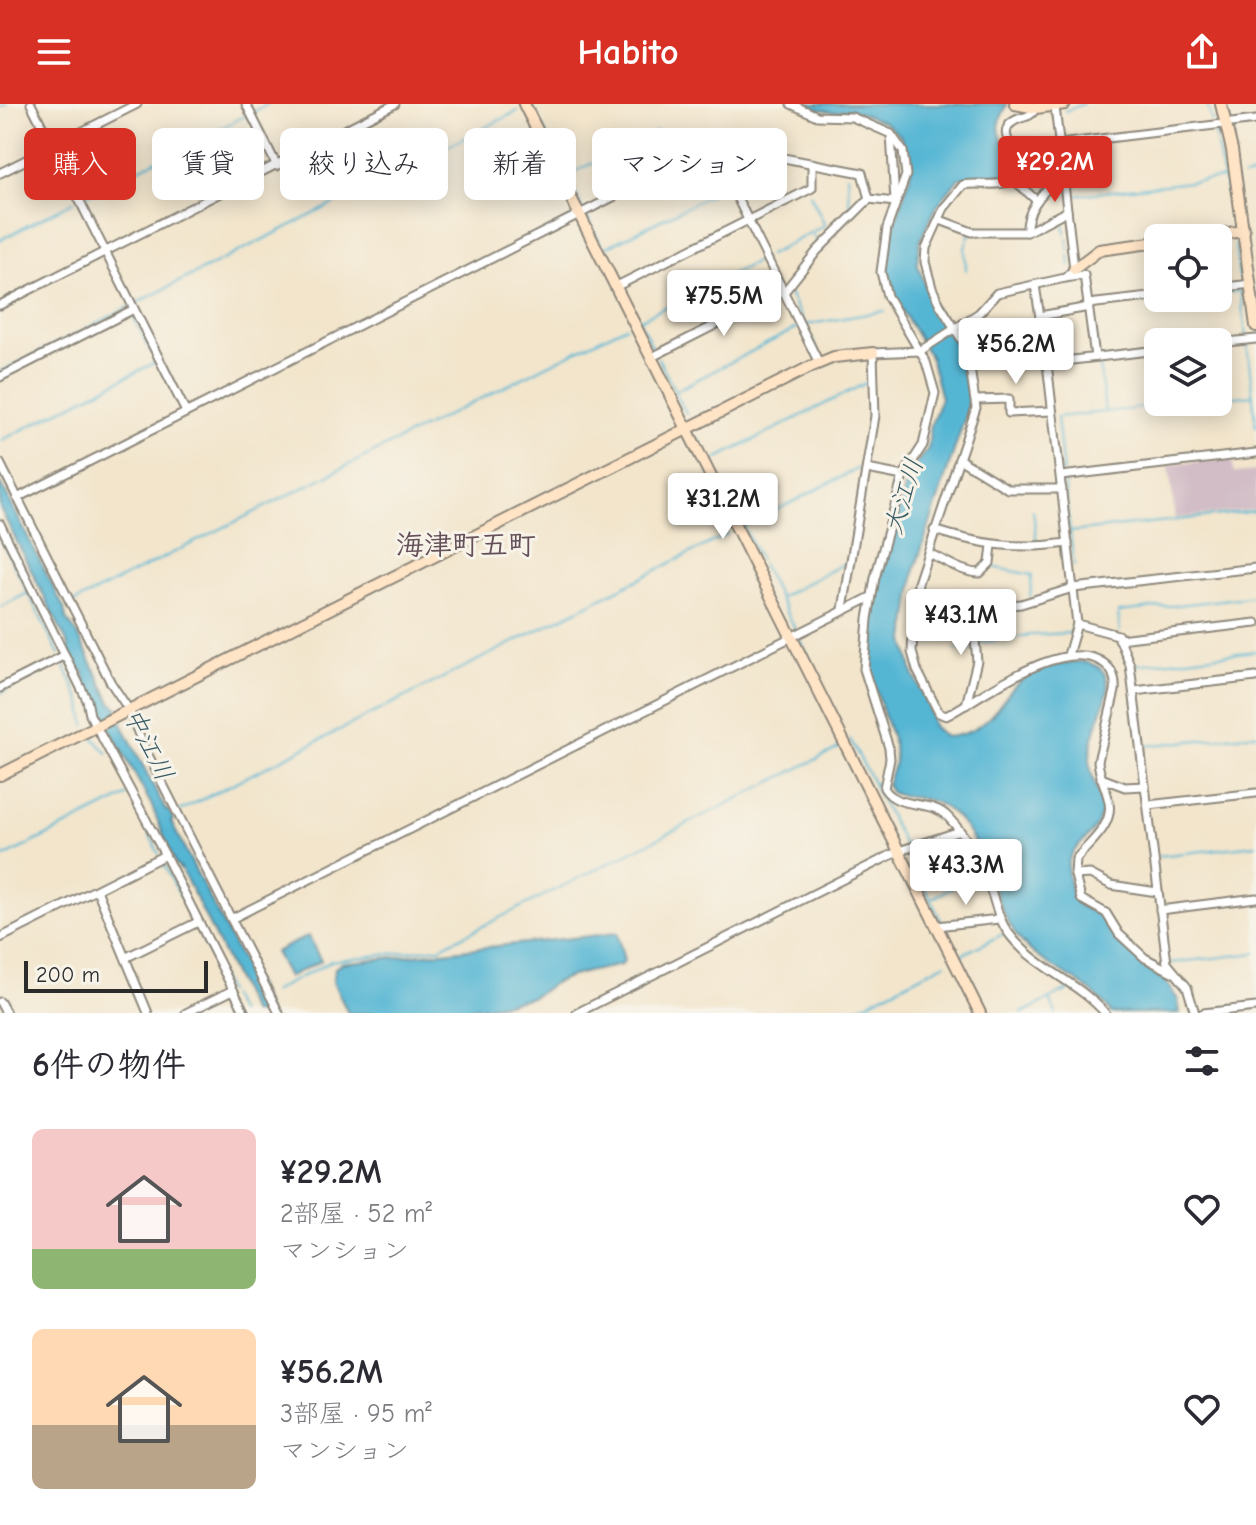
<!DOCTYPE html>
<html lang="ja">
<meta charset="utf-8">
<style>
:root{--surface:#fff;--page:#f2f2f3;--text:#2b2b33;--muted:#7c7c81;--accent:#d93025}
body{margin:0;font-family:"Comic Neue","Klee One",sans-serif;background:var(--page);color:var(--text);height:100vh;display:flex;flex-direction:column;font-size:30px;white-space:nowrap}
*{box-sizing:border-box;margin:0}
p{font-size:26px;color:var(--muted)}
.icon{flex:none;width:44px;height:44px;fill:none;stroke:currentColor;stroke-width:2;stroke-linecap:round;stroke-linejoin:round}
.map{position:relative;height:909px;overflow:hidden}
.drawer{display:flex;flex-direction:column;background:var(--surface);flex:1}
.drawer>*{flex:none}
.hud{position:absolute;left:24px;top:24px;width:800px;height:72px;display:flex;gap:16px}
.fabs{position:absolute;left:1144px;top:120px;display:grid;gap:16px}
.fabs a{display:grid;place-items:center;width:88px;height:88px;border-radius:12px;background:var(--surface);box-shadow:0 4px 20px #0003;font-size:40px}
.scale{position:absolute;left:24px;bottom:20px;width:184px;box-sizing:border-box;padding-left:8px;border:4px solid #2b2b2b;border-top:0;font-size:22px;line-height:28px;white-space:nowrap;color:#2b2b2b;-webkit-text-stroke:6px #f7f3e8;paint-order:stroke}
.price{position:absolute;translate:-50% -68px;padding:0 18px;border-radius:8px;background:#fff;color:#222;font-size:26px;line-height:52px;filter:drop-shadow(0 2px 4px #0008)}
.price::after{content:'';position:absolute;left:50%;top:48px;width:24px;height:18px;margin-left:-12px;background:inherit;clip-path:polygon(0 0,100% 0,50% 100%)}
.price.selected{background:var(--accent);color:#fff}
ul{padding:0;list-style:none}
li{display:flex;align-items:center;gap:24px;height:200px;padding:0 32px}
li span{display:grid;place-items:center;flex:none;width:224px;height:160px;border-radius:12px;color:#555}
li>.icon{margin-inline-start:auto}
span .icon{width:96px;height:96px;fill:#fffc;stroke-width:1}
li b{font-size:34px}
h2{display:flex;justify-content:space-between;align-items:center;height:96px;padding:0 32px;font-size:34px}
.pill{padding:0 28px;border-radius:12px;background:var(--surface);box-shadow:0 4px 20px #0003;font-size:28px;line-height:72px}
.pill.selected{background:var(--accent);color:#fff}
header{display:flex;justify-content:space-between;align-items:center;height:104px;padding:0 32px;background:var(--accent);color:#fff;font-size:36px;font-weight:800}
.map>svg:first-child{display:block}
</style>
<header><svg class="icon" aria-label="menu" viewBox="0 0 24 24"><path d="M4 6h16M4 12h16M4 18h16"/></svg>Habito<svg class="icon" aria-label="share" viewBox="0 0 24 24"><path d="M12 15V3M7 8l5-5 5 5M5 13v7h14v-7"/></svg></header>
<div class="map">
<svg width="1256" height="909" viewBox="0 0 1256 909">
<rect width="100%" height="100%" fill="#f7f3e8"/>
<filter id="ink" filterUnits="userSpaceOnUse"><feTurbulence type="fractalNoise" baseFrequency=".0125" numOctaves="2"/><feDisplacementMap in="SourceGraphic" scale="16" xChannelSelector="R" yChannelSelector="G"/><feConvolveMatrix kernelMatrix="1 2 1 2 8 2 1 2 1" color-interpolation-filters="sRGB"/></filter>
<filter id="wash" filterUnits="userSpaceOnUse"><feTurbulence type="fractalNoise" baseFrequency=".006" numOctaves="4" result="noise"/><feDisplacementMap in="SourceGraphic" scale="32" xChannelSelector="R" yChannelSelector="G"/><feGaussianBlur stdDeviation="1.8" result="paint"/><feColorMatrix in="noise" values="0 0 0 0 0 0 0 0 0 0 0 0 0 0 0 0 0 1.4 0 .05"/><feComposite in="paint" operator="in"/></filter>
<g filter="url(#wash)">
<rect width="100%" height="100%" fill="#f2e5cc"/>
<path fill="#d2bdc6" d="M1232 354 1234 369 1256 367V405L1175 414 1169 361Z"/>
<g fill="#55b6d4" stroke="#407080" stroke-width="2">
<path d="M797 0H1007C991 32 1003 31 1013 58 1006 83 979 72 959 74L937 102 921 134 917 158 930 196 962 249 969 301 915 465 905 536 913 570 926 596 933 622 945 633C958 632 970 629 980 621 997 610 1004 592 1018 579 1032 567 1071 554 1089 559 1103 563 1109 572 1108 587 1102 609 1089 636 1090 659 1090 678 1106 695 1100 714 1090 742 1061 741 1069 777 1071 786 1073 793 1078 801L1100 812 1117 837 1165 877 1178 896 1180 909H1111C1089 875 1045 866 1021 837 989 798 988 730 942 702 928 692 906 695 890 688L887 680 895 658 894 641 871 571 869 557 875 496 906 380 917 358 928 345 931 321 941 294 930 253 891 188 887 171 889 140 910 72 911 57 900 31 884 18 850 5 833 8Z"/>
<path d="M0 378 64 504 66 515 77 529 111 598 117 603 120 616 166 707 169 706 173 716 171 718 235 844 258 884 268 909H252L194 790 182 767 175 760 151 700 85 579 84 568C75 562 67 553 69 542L0 404Z"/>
<path d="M617 829 624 857 621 861C600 866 573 869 554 879 544 885 540 891 528 894 467 909 411 909 348 909L333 878 335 864 342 859Z"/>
<path d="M308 832 321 857 288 873 275 848Z"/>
</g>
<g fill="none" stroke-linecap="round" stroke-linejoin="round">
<g stroke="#55b6d4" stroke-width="2">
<path d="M36 0 55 38"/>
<path d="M533 0H534"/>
<path d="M1207 0 1212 18"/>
<path d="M0 3 7 0"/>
<path d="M533 3 564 67"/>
<path d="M1065 7 1083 0"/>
<path d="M253 8 268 0"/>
<path d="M1214 26 1233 120"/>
<path d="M58 44 82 92"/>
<path d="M605 52 657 27"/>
<path d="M1244 73 1256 71"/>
<path d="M1070 92 1224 74"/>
<path d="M81 94 247 11"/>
<path d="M582 103 567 72 602 54"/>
<path d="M587 112 619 177"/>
<path d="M1062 113 1066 129"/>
<path d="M813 131 818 141 850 106 847 71"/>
<path d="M1067 134V138"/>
<path d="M0 136 75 97"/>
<path d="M1068 141V146"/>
<path d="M1235 141 1239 174"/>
<path d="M603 145 728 82"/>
<path d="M769 151 825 121 810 90"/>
<path d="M1069 152 1070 162"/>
<path d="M966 166 965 144 969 130 971 131"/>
<path d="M622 183 655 248"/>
<path d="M1240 186 1246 232"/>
<path d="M1218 189 1239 187"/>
<path d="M789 190 820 250"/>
<path d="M1139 198 1173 194"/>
<path d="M135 200 518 7"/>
<path d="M1097 202 1093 205 1098 249"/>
<path d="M639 216 764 154"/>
<path d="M805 221 884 207"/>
<path d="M1247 240 1256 323"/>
<path d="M658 254 686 309"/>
<path d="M0 268 129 203"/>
<path d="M675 287 797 224"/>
<path d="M1218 295 1253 291"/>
<path d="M1106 308 1194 298"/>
<path d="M699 336 725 387"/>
<path d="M0 337 156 258 132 211"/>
<path d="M710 358 870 277"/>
<path d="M1063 369 1057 313 1105 308 1099 258"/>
<path d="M1064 376 1074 462"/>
<path d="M727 391 760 456"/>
<path d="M1033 406 1037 441"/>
<path d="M743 423 863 362"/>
<path d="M1070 428 1256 407"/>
<path d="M0 434 59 550"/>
<path d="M762 460 796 527"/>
<path d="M992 460V463L1032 471 1030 494"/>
<path d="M779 494 847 458"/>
<path d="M73 499 626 222"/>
<path d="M0 503 28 489"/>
<path d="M937 524 971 525"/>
<path d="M1120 527 1118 508 1256 492"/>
<path d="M1032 531 1071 529 1072 525"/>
<path d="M799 534 812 560"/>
<path d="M980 539 1030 531"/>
<path d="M1125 539 1134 561 1138 582"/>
<path d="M955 546H973"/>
<path d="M63 559 82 600 85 621"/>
<path d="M1134 561 1256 547"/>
<path d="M0 589 63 558"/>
<path d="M1139 591 1144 642 1256 630"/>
<path d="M91 631 108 650"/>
<path d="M850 635 873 679 880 680"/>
<path d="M873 679 904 741"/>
<path d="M179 707 728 430"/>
<path d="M139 709 159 750"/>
<path d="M905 741 922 736"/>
<path d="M1149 746 1150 753"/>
<path d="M907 748 942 818"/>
<path d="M1158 752 1256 741"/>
<path d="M0 755 128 691"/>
<path d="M162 757 193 817"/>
<path d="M1151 760 1154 782"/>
<path d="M932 794 952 784"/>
<path d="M195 821 227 887"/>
<path d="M946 825 976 885"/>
<path d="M961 851 1003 830"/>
<path d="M330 857 439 844 839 644"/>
<path d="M1171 859 1256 849"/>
<path d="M272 888 330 858"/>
<path d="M978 889 988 909"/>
<path d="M229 891 239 909"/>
<path d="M1050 896 1056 909"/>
<path d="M847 909 946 859"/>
<path d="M1022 909 1070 885"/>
</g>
</g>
</g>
<g filter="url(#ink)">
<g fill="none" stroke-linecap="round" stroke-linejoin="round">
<g stroke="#8e887c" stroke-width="11">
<g id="street">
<path d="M31 0 186 308"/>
<path d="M246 0 277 62"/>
<path d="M791 0 817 12 852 13 891 30 895 98 869 95"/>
<path d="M1036 4C1032 11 1029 12 1021 14 993 23 1012 43 1021 61 1016 89 984 77 963 81L944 104 926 144 925 158 932 184 940 201 967 244 976 304 918 479 913 529 912 548 917 566 939 609 946 612C982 593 1065 529 1105 560 1114 567 1116 576 1115 587L1098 657C1099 671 1105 681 1108 694 1116 720 1091 737 1076 755L1075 771 1090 770 1111 781 1157 788"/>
<path d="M891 30 903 47 906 71 887 124 881 168 887 192 926 258 935 289 923 341 903 372 875 474 868 515 864 565 889 644 890 655 884 684C898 707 930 694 948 713 969 735 981 758 991 787 996 801 998 814 1007 827 1032 863 1076 876 1105 909"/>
<path d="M1059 40 1256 16"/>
<path d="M712 43 819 259"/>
<path d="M0 69 137 0"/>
<path d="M1013 75 1037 97"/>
<path d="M940 116 972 128H1027L1067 107"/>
<path d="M1027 128C1025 103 1047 85 1063 68"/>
<path d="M1065 174 1084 171 1088 200 1158 192"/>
<path d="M1035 181 1047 259 1077 520 1118 531 1130 561 1167 859 1187 883 1195 909"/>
<path d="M615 183 812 84V59"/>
<path d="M1218 184 1251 180"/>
<path d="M785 187 817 147 869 95"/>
<path d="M1088 200 1095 253"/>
<path d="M0 201 395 0"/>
<path d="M1040 212 1089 203"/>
<path d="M1218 239 1256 235"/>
<path d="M650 254 784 186"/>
<path d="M1047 259 1158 246"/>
<path d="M0 273 134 205"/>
<path d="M976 296 1009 295V309L1052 307"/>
<path d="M959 355 1008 385H1062"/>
<path d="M0 359 111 579 129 606 143 641 279 909"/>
<path d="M867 365 903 372"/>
<path d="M1061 372 1256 349"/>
<path d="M17 394 716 41 862 69 869 95"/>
<path d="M0 420 87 596 90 611 165 751 245 909"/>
<path d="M934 426C981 441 1019 446 1068 439"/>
<path d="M928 449C945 456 962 469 980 469L990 459 992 441"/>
<path d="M843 505 875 312 873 249 920 247 979 209 997 189 1065 174 1074 165 1055 3"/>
<path d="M914 510 1021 500 1073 484 1256 464"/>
<path d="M1119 535 1256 519"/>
<path d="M1068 551 1077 520"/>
<path d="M0 584 65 551"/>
<path d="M1134 587 1256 573"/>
<path d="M966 601 977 557 972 505"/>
<path d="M1101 674 1125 683 1145 682"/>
<path d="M1148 701 1256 689"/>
<path d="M1075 771 1081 795 1106 809 1119 830 1145 854 1172 868"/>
<path d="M97 786 148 909"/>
<path d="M1160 806 1256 794"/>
<path d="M231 815 871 493"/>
<path d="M937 822 999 815"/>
<path d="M0 834 165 751"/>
<path d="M127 853 198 818"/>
<path d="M0 898 6 909"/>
<path d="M186 909 233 886"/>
<path d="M577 909 899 747 960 727"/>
<path d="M1203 909 1256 903"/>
</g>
</g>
<g stroke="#8e887c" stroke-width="14">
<g id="secondary">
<path d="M524 0 980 909"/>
<path d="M1015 0 1036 4 1065 0"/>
<path d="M1221 0 1232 46 1256 222"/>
<path d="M1190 134 1244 127"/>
<path d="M1074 165 1099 146 1158 138"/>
<path d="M0 671 810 263 834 253 873 249"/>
</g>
</g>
<use href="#street" stroke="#fff" stroke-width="7"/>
<use href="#secondary" stroke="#ffe4c6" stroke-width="10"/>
</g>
</g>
<g text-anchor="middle" stroke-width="6" stroke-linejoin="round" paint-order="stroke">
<g font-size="26" font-style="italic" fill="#3a5c66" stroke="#f7f3e8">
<text transform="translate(903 392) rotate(-73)" y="9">大江川</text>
<text transform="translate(149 640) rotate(63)" y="9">中江川</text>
</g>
<g font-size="28" font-weight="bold" fill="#65505a" stroke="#f7f3e8">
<text x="466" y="450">海津町五町</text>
</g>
</g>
</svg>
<div class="fabs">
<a><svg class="icon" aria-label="locate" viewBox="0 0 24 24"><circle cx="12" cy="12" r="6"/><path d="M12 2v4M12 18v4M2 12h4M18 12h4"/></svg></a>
<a><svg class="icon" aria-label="layers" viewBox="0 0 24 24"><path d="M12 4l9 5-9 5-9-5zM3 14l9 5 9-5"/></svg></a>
</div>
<div class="scale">200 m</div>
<b class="price selected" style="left:1055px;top:100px">¥29.2M</b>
<b class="price" style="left:724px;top:234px">¥75.5M</b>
<b class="price" style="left:1016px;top:282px">¥56.2M</b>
<b class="price" style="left:723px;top:437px">¥31.2M</b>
<b class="price" style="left:961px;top:553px">¥43.1M</b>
<b class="price" style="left:966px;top:803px">¥43.3M</b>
<div class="hud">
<a class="pill selected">購入</a>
<a class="pill">賃貸</a>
<a class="pill">絞り込み</a>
<a class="pill">新着</a>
<a class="pill">マンション</a>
</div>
</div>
<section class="drawer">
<h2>6件の物件<svg class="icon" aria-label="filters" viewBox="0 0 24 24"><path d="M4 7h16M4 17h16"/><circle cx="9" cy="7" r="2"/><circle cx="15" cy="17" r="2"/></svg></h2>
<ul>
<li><span style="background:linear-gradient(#f6c9c9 75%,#8fb573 0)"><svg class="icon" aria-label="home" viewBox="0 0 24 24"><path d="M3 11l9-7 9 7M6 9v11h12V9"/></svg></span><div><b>¥29.2M</b><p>2部屋 · 52 m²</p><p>マンション</p></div><svg class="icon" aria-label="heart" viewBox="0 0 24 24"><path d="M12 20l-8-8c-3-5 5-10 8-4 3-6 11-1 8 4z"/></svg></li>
<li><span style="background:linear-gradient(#ffd9b3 60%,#b9a48a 0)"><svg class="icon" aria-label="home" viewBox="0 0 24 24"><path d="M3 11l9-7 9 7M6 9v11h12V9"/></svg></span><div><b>¥56.2M</b><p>3部屋 · 95 m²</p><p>マンション</p></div><svg class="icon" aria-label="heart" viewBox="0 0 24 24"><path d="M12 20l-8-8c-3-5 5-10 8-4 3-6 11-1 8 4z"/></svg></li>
</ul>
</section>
